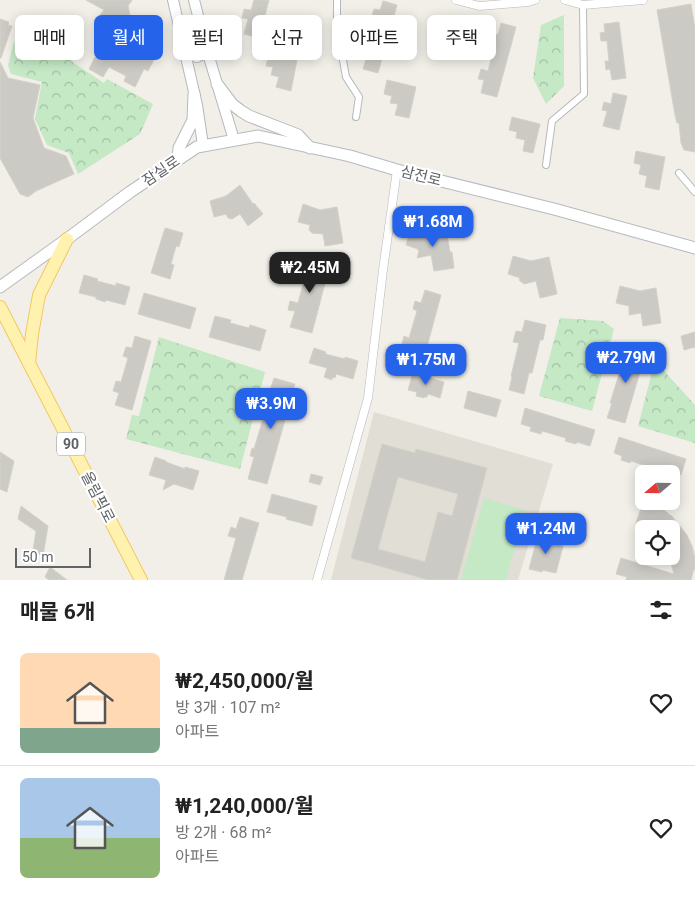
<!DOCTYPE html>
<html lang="ko">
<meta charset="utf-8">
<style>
:root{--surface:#fff;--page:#f2f2f2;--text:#222;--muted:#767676;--line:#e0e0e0;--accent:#2563eb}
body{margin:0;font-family:Roboto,"Noto Sans KR",sans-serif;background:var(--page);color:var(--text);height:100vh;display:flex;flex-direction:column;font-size:19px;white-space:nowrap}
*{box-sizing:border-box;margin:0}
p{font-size:16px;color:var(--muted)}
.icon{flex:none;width:28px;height:28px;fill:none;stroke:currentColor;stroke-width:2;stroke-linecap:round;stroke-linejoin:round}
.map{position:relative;height:580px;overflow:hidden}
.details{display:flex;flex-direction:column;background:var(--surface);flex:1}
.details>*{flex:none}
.top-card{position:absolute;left:15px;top:15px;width:665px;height:45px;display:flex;gap:10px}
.needle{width:32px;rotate:250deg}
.controls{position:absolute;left:635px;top:465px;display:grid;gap:10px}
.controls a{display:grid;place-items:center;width:45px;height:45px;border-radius:8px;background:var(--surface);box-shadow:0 2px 12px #0003;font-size:25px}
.scale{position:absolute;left:15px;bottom:12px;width:76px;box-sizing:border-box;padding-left:5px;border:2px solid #5f6368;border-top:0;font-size:14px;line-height:18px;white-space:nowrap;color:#5f6368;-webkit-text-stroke:4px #fff;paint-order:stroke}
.price{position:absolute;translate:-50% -42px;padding:0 11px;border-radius:10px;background:var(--accent);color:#fff;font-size:16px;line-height:32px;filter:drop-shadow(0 1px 2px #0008)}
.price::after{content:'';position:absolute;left:50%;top:30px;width:15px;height:11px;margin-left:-8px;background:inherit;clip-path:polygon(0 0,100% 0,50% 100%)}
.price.current{background:#222;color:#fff}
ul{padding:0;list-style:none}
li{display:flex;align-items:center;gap:15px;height:125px;padding:0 20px}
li+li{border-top:1px solid var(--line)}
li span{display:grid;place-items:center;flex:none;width:140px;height:100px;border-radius:8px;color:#555}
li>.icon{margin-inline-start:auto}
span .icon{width:60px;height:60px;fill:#fffc;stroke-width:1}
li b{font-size:21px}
h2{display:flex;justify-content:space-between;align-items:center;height:60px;padding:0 20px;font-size:21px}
.chip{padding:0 18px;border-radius:8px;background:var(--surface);box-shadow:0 2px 12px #0003;font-size:18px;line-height:45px}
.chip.current{background:var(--accent);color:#fff}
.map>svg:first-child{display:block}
</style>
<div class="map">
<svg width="695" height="580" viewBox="0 0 695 580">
<defs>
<pattern id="park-crowns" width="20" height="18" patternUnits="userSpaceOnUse" patternTransform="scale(1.25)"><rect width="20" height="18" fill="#c5e8c5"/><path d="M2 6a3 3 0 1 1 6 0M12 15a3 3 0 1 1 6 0" fill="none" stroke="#a3c0a4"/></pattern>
</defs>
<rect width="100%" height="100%" fill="#f1efe8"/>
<path fill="#e1ded6" d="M374 412 553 464 518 580H331Z"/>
<path fill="#c5e8c5" d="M484 498 525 510 506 580H461Z"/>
<g fill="url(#park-crowns)">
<path d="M564 15V86L546 104 533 78 541 25Z"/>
<path d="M57 23 71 61 104 83 107 79 153 104 140 134 78 174 69 153 47 145 35 119 42 82 11 74 8 65 14 42Z"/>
<path d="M560 318 603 321 614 329 592 411 539 396Z"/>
<path d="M159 337 265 372 240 469 126 439 132 415 139 416Z"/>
<path d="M655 361 695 405V443L638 426Z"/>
</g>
<g fill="#cccac5" stroke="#d6d1c6" fill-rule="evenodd">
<path d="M86 0H132L128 6 136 42 157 54 148 71 144 69 135 87 124 81 126 76 109 67 103 77 89 69 95 57 100 60 109 44 100 15 104 10Z"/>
<path d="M254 0H269L259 38 244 34 248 19 242 18 244 9 251 10Z"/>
<path d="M383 1 397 5 378 73 363 69 367 56 361 55 364 43 370 45 377 21 371 20 374 9 380 10Z"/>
<path d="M691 4 695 28V152L684 150 681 143 679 123H677L675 115 657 10Z"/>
<path d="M0 19 9 22 8 25 12 26 1 58H0Z"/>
<path d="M619 22 626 78 612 80 610 69 606 70 605 61H609L607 41H601L600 33 605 32 604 24Z"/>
<path d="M501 23 516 27 497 97 481 93 484 80 478 79 481 69 488 71 495 44 489 42 492 33 498 35Z"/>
<path d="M269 53 297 60 291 91 276 87 279 77 271 75 273 67 266 66Z"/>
<path d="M0 62 8 78 40 85 33 118 44 148 66 156 74 174 36 191 28 197 20 194 0 158Z"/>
<path d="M387 80 416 87 409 118 395 115 398 104 390 103 392 96 384 94Z"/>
<path d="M613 93 627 96 619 130 603 126 607 111 602 110 604 102 611 104Z"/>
<path d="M512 117 540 124 533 153 523 151 525 140 516 138 517 132 509 130Z"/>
<path d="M636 151 665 157 659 190 645 187 647 176 639 174 641 165 634 163Z"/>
<path d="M240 185 253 204 254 203 263 214 248 226 240 214 232 219 228 218 226 214 214 217 210 201 226 196Z"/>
<path d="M303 204 320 210 337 207 343 243 325 246 323 234 312 233 309 230 310 225 298 222Z"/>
<path d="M165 228 183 233 179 247 176 246 171 264 174 265 170 279 151 273Z"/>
<path d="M411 229 424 233 446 229 450 252H452L454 268 434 271 431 255 417 258 419 251H418V249L406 245Z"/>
<path d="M312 255 331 260 312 333 290 327 295 311 288 310 290 301 298 303 305 277 300 276 302 267 308 269Z"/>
<path d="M513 256 531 261 549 257 557 294 540 298 536 281 524 284 519 280 520 278 508 274Z"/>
<path d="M84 275 98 279 97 281 116 286V283L130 287 125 305 106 300 105 302 96 299V297L79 293Z"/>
<path d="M620 286 640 291 656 288 661 323 643 326 641 313 629 315V306L616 303Z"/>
<path d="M425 290 441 295 422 365 406 360 407 356 404 355 407 345 402 344 404 336 409 338 417 311 413 309 415 301 421 303Z"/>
<path d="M144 293 196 308 190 329 138 314Z"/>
<path d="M215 316 231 320 230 323 249 328 250 325 266 330 260 351 209 337Z"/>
<path d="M525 320 546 325 543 340H540L532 373H529L524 394 509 390 512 377 511 376 519 343 513 342 516 331 522 332Z"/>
<path d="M695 332V347L684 350 681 336Z"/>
<path d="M135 336 151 341 132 410 115 405 119 393 113 391 116 381 121 382 128 358 123 356 126 347 132 348Z"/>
<path d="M627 346 646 351 625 423 607 418 612 403H610L621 368 616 367 618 359 623 360Z"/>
<path d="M314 348 326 352 325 354 345 359V357L358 361 353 379 336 374 335 378 332 377V380L324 377 327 368 309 363Z"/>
<path d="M413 373 444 382 440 398 428 394 427 397H424V398L416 396 417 392 408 390Z"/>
<path d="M274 378 295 384 267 484 248 479 254 457 250 456 252 448 254 449 266 409 263 408 266 399H267Z"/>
<path d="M468 391 501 400 496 417 464 408Z"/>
<path d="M525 408 595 430 590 446 577 442 576 444 565 441 566 438 542 431 541 434 530 431 531 427 521 424Z"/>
<path d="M619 437 686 459 681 475 667 470 666 473 663 472 662 474 655 471 656 469 631 461 630 463 621 460 622 456 614 453Z"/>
<path d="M382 444 415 453 416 449 487 468 457 580H429L351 558ZM398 477 458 494 452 516 438 512 425 562 378 549Z"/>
<path d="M0 452 14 461 7 492 0 489Z"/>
<path d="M155 457 166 461V462L185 469V467L199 471 193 490 174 484 163 490 166 480 149 475Z"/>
<path d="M311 474 323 477 320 485 309 482Z"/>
<path d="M272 494 317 506 312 526 286 519 287 517 267 512Z"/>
<path d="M644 499V501H648L661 507 671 516V515L687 535 692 546 695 558V570L694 569 691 580H626L627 577 616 574 621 558 674 574 669 556H671V529H648L636 523Z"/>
<path d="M21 506 48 526 43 556 33 551 36 531 18 519Z"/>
<path d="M240 517 259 523 242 580H224L236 538 228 536 231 527 236 529Z"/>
<path d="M539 531 549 534 547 542 563 546 556 573 542 570V572L529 569Z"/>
<path d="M50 567 67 580H49L45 577Z"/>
</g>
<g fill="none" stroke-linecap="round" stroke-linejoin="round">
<g stroke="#b5b8bc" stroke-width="8">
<g id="pedestrian">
<path d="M337 0V27L346 77 359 97 356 117"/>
<path d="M546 165 552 121 584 94 583 5"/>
<path d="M679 173 695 192"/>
</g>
</g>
<g stroke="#b5b8bc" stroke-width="9">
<g id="minor">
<path d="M456 0 479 6 528 2 535 0"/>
<path d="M565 0 583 5 643 0"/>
<path d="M317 580 368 398 383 270 397 170"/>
</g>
</g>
<g stroke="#b5b8bc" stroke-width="12">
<g id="tertiary">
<path d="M173 0 197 105 203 145"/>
<path d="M194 0 206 47 234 140"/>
<path d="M183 48 189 54 197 57C202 55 204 52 206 47"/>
</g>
</g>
<g stroke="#b6babf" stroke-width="13">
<g id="secondary">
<path d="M217 84 232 104 241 111 249 116 298 135 310 148"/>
<path d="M178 159 179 148 193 120 194 94"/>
<path d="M0 287 67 239 130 192 197 147 258 136 350 156 397 170 554 209 695 248"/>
</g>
</g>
<g stroke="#f2c960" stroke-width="14">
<g id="primary">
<path d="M0 307 141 580"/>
<path d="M29 363 32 334 39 295 67 239"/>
</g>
</g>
<use href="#pedestrian" stroke="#fff" stroke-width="6"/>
<use href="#minor" stroke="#fff" stroke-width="8"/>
<use href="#tertiary" stroke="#fff" stroke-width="10"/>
<use href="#secondary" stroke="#fff" stroke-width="11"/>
<use href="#primary" stroke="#fff2af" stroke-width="12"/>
</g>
<g text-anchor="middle" stroke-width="4.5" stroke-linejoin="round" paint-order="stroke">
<rect fill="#fff" stroke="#8f9295" stroke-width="1" x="57" y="432.5" width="28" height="23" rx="4"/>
<g font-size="14" font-weight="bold" fill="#5f6368">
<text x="71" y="449">90</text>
</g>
<g font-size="15" fill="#5f6368" stroke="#fff">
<text transform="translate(161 171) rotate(-34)" y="5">잠실로</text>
<text transform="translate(421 176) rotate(14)" y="5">삼전로</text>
<text transform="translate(98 497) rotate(63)" y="5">올림픽로</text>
</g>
</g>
</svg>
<div class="controls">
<a><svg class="needle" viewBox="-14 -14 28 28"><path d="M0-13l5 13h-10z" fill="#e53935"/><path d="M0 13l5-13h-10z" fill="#767676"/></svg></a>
<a><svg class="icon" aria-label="locate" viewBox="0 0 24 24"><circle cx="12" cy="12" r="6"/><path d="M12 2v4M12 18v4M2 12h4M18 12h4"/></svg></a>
</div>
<div class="scale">50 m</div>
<b class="price" style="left:433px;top:248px">₩1.68M</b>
<b class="price current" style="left:310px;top:294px">₩2.45M</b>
<b class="price" style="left:626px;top:384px">₩2.79M</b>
<b class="price" style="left:426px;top:386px">₩1.75M</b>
<b class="price" style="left:271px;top:430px">₩3.9M</b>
<b class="price" style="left:546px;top:555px">₩1.24M</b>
<div class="top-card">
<a class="chip">매매</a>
<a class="chip current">월세</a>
<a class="chip">필터</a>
<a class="chip">신규</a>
<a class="chip">아파트</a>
<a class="chip">주택</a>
</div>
</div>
<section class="details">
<h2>매물 6개<svg class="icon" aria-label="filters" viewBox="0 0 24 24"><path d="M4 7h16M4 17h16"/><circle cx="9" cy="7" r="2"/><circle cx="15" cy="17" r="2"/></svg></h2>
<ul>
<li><span style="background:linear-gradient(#ffd9b3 75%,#7fa58c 0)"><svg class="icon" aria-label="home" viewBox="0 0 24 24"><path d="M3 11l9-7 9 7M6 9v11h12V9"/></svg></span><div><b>₩2,450,000/월</b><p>방 3개 · 107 m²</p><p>아파트</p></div><svg class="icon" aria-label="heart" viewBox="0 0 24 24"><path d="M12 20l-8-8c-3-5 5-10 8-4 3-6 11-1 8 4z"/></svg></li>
<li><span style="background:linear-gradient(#a9c7e8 60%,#8fb573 0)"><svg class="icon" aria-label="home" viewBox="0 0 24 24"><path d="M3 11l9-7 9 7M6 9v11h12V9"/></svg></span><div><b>₩1,240,000/월</b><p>방 2개 · 68 m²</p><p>아파트</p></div><svg class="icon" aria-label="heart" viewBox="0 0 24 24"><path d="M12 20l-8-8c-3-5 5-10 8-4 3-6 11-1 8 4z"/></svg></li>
</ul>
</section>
